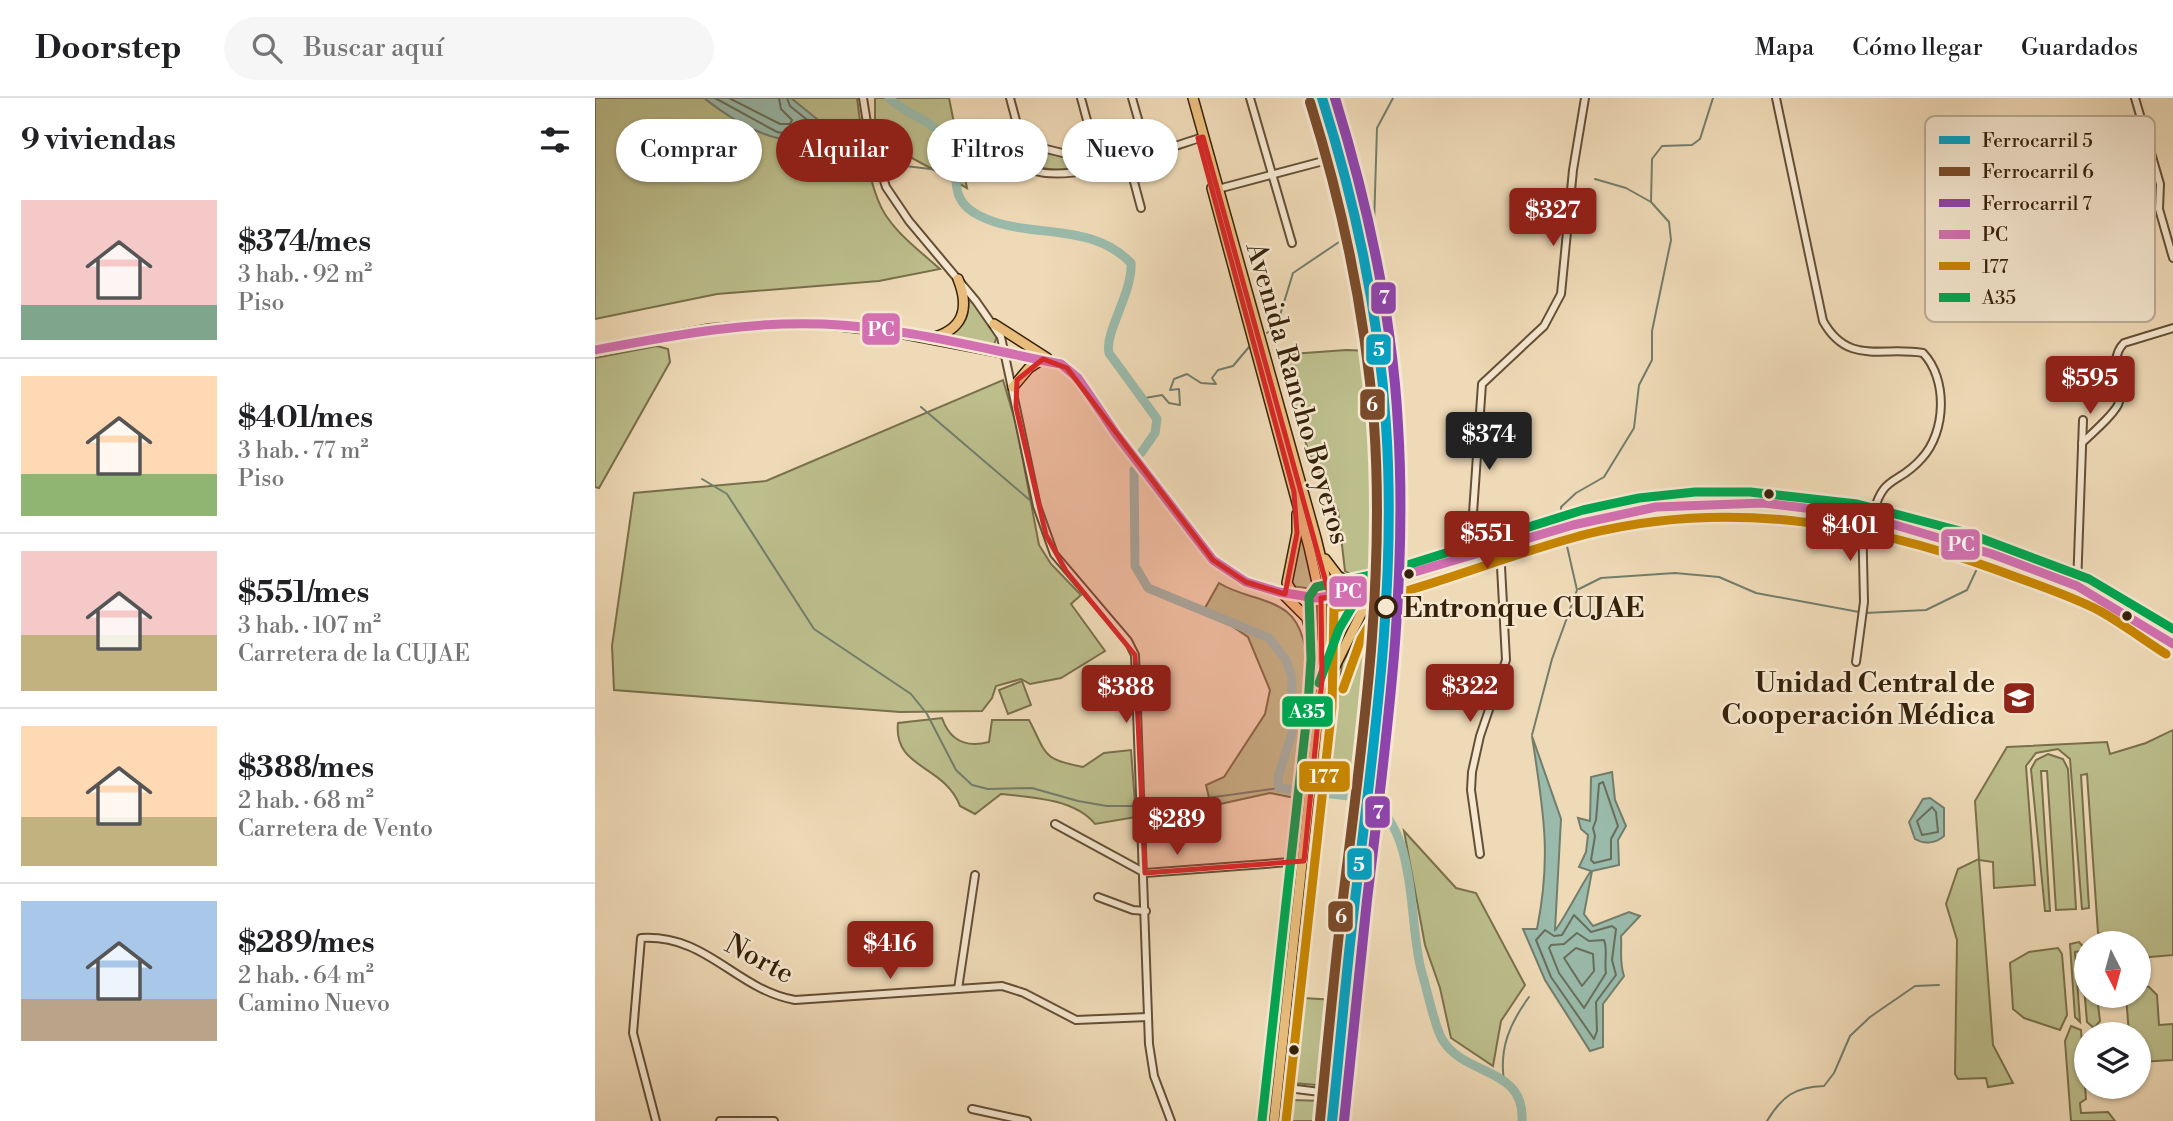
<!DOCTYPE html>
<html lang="es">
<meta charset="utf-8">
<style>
:root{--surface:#fff;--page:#f6f6f6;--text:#202124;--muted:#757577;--line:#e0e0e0;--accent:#8f2418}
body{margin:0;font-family:"Libre Bodoni",serif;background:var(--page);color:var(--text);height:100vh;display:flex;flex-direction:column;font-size:26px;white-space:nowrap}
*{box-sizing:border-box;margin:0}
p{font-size:23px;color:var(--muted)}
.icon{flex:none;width:38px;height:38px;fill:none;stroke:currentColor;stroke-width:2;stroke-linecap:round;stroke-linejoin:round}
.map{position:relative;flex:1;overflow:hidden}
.drawer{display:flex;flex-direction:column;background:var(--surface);width:595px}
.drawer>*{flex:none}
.top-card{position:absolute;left:21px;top:21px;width:665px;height:63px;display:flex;gap:14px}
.needle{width:46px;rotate:174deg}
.buttons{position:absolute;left:1479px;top:833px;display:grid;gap:14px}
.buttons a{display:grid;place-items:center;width:77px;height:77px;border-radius:50%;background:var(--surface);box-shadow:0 2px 5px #0004;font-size:35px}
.price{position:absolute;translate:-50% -60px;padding:0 16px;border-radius:7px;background:var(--accent);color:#fff;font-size:23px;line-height:46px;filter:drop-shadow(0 2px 4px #0008)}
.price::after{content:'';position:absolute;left:50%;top:42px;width:21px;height:16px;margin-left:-10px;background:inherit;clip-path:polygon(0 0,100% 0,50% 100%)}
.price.active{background:#222;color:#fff}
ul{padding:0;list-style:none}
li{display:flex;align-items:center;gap:21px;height:175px;padding:0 21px}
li+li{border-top:2px solid var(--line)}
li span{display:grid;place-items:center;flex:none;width:196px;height:140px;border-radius:0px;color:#555}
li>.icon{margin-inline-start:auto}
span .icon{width:84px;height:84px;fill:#fffc;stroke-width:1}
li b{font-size:30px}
h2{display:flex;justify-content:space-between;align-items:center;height:84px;padding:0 21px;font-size:30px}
.chip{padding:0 24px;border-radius:32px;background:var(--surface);box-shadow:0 2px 5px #0004;font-size:24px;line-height:63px}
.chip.active{background:var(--accent);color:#fff}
header{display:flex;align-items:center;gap:42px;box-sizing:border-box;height:98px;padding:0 35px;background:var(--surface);border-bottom:2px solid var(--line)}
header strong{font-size:33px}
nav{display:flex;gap:38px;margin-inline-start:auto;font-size:24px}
.search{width:490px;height:63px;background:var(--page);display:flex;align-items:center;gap:18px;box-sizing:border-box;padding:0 24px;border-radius:38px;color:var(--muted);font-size:26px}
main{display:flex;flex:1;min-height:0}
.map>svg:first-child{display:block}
</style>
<header>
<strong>Doorstep</strong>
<div class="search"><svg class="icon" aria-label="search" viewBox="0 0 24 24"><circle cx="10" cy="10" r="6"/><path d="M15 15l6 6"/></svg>Buscar aquí</div>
<nav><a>Mapa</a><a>Cómo llegar</a><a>Guardados</a></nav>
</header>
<main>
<section class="drawer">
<h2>9 viviendas<svg class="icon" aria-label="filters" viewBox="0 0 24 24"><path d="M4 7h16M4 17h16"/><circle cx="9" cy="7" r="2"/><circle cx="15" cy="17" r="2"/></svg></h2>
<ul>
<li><span style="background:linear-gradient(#f6c9c9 75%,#7fa58c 0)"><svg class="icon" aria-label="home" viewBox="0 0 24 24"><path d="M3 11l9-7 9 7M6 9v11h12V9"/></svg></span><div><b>$374/mes</b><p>3 hab. · 92 m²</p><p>Piso</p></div></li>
<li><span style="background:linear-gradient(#ffd9b3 70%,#8fb573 0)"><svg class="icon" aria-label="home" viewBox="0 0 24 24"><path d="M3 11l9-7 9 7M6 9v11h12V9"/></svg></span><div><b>$401/mes</b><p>3 hab. · 77 m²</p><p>Piso</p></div></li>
<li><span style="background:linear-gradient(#f6c9c9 60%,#c2b280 0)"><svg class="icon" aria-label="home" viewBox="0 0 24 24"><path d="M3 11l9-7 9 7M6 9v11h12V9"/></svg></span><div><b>$551/mes</b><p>3 hab. · 107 m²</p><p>Carretera de la CUJAE</p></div></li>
<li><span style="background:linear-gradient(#ffd9b3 65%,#c2b280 0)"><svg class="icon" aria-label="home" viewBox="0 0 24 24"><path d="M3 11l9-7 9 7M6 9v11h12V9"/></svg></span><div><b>$388/mes</b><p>2 hab. · 68 m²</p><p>Carretera de Vento</p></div></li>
<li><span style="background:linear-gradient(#a9c7e8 70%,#b9a48a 0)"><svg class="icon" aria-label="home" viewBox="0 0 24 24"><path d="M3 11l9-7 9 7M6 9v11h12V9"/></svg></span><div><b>$289/mes</b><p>2 hab. · 64 m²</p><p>Camino Nuevo</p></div></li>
</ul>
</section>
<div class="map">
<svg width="1578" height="1023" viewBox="0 0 1578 1023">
<rect width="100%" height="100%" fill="#efdab7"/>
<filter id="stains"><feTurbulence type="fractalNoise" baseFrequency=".00286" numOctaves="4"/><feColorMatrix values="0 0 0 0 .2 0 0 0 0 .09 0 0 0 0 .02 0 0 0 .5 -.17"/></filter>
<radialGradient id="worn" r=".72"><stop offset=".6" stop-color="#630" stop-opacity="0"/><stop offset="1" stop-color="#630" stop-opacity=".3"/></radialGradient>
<g fill="#bcbe8c" stroke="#79704b" stroke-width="2">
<path d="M0 0H262C266 32 271 72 283 102 293 130 324 152 345 171L284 183 122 196 0 221Z"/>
<path d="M280 0H354L372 90 280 40Z"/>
<path d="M433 49 499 65 498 68 469 73 432 68 427 62 429 52Z"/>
<path d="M373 195 402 238 399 247 353 238C372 228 375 216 373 195Z"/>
<path d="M62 248 73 251 75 264 4 390 0 389V260Z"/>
<path d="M751 252 778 253 788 402 786 477C773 479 762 481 750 473L743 413 714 355 683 257Z"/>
<path d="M408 282 421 326 444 447 456 466 486 497 476 506 510 553 466 580 435 586 426 581 401 588 397 600 387 613 305 614 19 592 17 548 39 395 171 383Z"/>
<path d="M706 439H708L719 491 695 488Z"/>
<path d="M624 485C646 499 673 499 692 514 729 543 709 657 705 701L675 695 616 708 611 687 629 679 670 616 675 592 653 539 610 510Z"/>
<path d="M787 493V536L769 681 735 672 747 565 760 544 778 499Z"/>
<path d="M758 499 763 502 749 542 746 541 744 503Z"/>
<path d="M427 583 436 607 413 616 404 592Z"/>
<path d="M347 620C355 643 371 650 394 644L397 622H434C452 656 446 661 488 669L509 655 536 652 541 719 500 726C480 701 436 699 406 696L380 716 365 708C349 666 298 671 303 625Z"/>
<path d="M1578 632V857L1544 860V845H1510V837L1503 835 1492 676 1486 677 1494 810 1487 811 1475 661 1463 651 1441 655 1431 668 1440 787 1399 790 1398 764 1384 762 1398 947 1418 985 1393 989 1391 980 1363 981 1360 976 1362 842 1351 806 1363 771 1384 761 1380 703 1412 649 1512 644 1515 656 1551 645Z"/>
<path d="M1453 656 1468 661 1473 671 1481 811 1461 812 1452 673H1446L1455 813H1450L1436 671 1441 662Z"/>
<path d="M809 733 861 790 881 795 930 887 906 923 898 968 856 940 845 890 830 847Z"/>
<path d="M1484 844 1491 852V898H1502L1505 923 1499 930 1492 924 1486 853 1480 854 1485 924 1480 919 1475 846Z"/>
<path d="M1463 850 1467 856 1472 917 1465 932 1429 920 1418 911 1415 865 1434 854Z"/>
<path d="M1544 888 1554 889 1562 897 1564 927 1578 926V962L1544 964V936H1534L1531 898H1544Z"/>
<path d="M708 900 741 902 733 988 699 985Z"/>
<path d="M1476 928 1486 932 1491 1001 1485 1005 1486 1015 1513 1014 1520 1023H1476L1470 943Z"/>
<path d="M697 1002 728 1003 726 1023H695Z"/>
</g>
<g fill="#9abbac" stroke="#727d6b" stroke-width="2">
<path d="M109 0H196L233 30 236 63 231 70 212 67 199 43C167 40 134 20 109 0Z"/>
<path d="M937 638 966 721 960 832C964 830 989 782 996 773L984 769 991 754 993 737 986 731 983 720 995 723 996 679 1017 674 1020 702 1031 728 1023 742 1024 767 997 773 989 816 998 828 1034 814 1045 818 1026 838C1027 853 1024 863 1029 878L1008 906V949L995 953 950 882 928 831H942C957 757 948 711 937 638Z"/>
<path d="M1335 700 1349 710V738C1341 745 1330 747 1320 741L1314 724 1328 701Z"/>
</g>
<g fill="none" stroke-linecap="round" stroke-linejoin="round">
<g stroke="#686e5b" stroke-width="2">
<path d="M120 0 182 34 202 37 216 60 226 61V33L195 8 192 0"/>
<path d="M134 0 185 26H195L197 22 186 11 184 0"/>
<path d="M1008 684 1023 728 1016 741V761L999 765 996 762 1000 738 998 730 1001 722 1004 686Z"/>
<path d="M1337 709 1341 714 1343 734 1327 737 1322 723Z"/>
<path d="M979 817 996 834 1017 828 1021 831 1017 862 1021 877 1001 904 1002 933 999 941 956 879 941 842 950 832 959 838 967 837Z"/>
<path d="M982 835 994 843 1009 842C1013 851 1009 865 1011 875L989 910 964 875 954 850 956 847 969 846Z"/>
<path d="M981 850 998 856 999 873 987 888 969 860Z"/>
</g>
<g stroke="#727d6b" stroke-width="2">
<path d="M235 62 258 69 280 66"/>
<path d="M285 65 361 74"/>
<path d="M1056 104 1057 61 1067 48 1097 47 1105 41 1118 0"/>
<path d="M779 127 782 30 798 0"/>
<path d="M672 235 682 227 698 175 744 144"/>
<path d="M550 300 567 297 574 305 585 307 584 291 575 292 579 281 592 276 606 285 621 286 617 280 623 272 638 268 654 249"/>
<path d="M326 309 437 404"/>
<path d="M107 381 132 396 219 531 316 596 332 616 361 672 377 687 393 691 437 690 483 703 512 708H543"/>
<path d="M967 426 966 409 981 395 1009 379 1039 330 1044 287 1057 262V233L1076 142 1074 124 1056 104 1031 90 1000 81"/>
<path d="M984 491 1006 480 1080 475 1124 479 1161 495 1264 514"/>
<path d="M1270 515 1331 512 1372 492 1387 460"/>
<path d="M937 637 957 561 982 492 969 435"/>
<path d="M555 708 684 690"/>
<path d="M909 983C904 950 915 925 934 899"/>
<path d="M1172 1023C1187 998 1200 989 1229 988L1239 975 1255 938 1275 919 1320 888 1344 887"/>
</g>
<g stroke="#9abbac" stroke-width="9">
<path d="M294 0C310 16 336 21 350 41 371 70 346 99 385 118 433 142 494 122 536 165 538 194 509 235 514 255L562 321 560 335 546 355"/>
<path d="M539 372 540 468 553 490 674 540 691 562 697 580V635L683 679 684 690 763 699C825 715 812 826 827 875 832 891 839 927 847 941 869 979 930 968 927 1023"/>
</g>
<g stroke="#644f35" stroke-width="10">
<g id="minor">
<path d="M268 0 273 31 291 89 314 123 381 203 406 239 442 408 459 456 533 543 540 557 554 946 559 978 576 1023"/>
<path d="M415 0 427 45 425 64C454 97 571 50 608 39"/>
<path d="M486 0 504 67"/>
<path d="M537 0 553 56"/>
<path d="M655 0 697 145"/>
<path d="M1181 0 1228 223C1253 268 1287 248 1328 255 1353 281 1351 334 1327 360 1302 389 1288 374 1277 420"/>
<path d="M1540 0 1565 86 1564 111 1578 160"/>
<path d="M427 45 504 64"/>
<path d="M533 61 546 110"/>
<path d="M623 91 736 61"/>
<path d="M1487 345C1495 337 1522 314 1524 304 1526 285 1513 261 1529 245L1578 230"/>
<path d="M875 458 887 286 949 228 966 196 978 72 990 0"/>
<path d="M1482 488 1488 322"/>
<path d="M1261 564 1269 504 1267 417"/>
<path d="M460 726 550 775 709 763"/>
<path d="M885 756 876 692 877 674 885 638 911 562 905 450"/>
<path d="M503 799 538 812 551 813"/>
<path d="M363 891 380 777"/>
<path d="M693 990 733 995 729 1023"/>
<path d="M377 1011 432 1023"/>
<path d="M61 1023 38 935 46 840C112 836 140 891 200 902L407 888 429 895 481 922 553 919"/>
<path d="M125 1023H179"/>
</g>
</g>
<g stroke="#36210a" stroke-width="12">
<g id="highway">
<path d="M598 0 721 440 737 506 739 557 689 1023"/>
<path d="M617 90 714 449 727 507V582L679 1023"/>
<path d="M399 226 452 260"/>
<path d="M336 240C368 232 375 211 363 181"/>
<path d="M0 252 115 231 178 226H230L305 235 466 266 483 280 521 336 618 462 651 484 684 494 721 500 742 497 978 427 1061 409 1168 405 1267 417 1397 456 1482 488 1578 546"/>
<path d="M418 289 434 270 448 261"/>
<path d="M730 461 743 478 766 492"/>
<path d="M689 497 712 520 724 566"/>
<path d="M699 497 692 485 702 435V416"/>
<path d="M740 568 773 502 783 489"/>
</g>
</g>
<use href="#minor" stroke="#f5e7d0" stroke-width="6"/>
<use href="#highway" stroke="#e8bd7c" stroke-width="9"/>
<g stroke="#f5e7d0" stroke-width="14">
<path id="bus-1" d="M0 252C76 238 151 223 228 226 308 229 388 251 466 266L483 280 521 336 618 462 651 484 684 494 721 500 742 497 978 427 1061 409 1168 405 1267 417 1397 456 1482 488 1578 546"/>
</g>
<g stroke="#f5e7d0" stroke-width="14">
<g id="bus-2">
<path d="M748 591 766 541 794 494"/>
<path d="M691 1023 737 609 739 510C826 495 906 458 992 436 1131 401 1269 424 1402 472 1436 485 1472 496 1505 513 1528 526 1549 542 1571 556"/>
</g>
</g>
<g stroke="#f5e7d0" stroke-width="14">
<g id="bus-3">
<path d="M724 585 744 531 774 480"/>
<path d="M667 1022 713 607 716 561 714 499 721 489 790 474 988 412 1044 400 1100 394H1155L1262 406 1369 434 1494 481 1578 531"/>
</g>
</g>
<use href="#bus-1" stroke="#d270b1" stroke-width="9"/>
<use href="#bus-2" stroke="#c78502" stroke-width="9"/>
<use href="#bus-3" stroke="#00a651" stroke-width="9"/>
<g stroke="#f5e7d0" stroke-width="16">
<path id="rail-1" d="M727 0C761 107 784 215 791 327 802 487 779 643 760 802 751 875 745 949 737 1023"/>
</g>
<g stroke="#f5e7d0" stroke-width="16">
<path id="rail-2" d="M715 4C748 109 770 215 779 325 790 479 769 632 750 784 740 863 733 943 725 1022"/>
</g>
<g stroke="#f5e7d0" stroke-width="16">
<path id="rail-3" d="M740 0C773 107 797 215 803 327 813 487 791 643 772 802 764 875 757 949 749 1023"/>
</g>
<use href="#rail-1" stroke="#03a2c4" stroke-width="10"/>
<use href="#rail-2" stroke="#7a4b2a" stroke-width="10"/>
<use href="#rail-3" stroke="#8e44ad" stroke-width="10"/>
</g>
<path fill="#d62828" fill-opacity="0.2" stroke="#d62828" stroke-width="5" stroke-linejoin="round" d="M608 39 735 499 726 500 727 582 709 763 550 775 540 557 471 473 451 437 421 309 422 282 448 261 472 270 618 462 651 484 690 496 702 435 699 394 603 40Z"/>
<defs>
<g id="university-square" transform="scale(1.75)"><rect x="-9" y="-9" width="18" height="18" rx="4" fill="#8f2418" stroke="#f5e7d0"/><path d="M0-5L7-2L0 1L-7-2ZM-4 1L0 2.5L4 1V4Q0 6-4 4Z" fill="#fff"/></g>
</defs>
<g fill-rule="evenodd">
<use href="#university-square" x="1424" y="600"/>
</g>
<g fill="#36210a" stroke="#f5e7d0" stroke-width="2.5">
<circle cx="1174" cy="396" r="6"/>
<circle cx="814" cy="476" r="6"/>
<circle cx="1532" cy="518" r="6"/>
<circle cx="699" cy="952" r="6"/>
</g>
<circle fill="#f5e7d0" stroke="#36210a" stroke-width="3.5" cx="791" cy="509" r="10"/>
<g text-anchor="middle" stroke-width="5" stroke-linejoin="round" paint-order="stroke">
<g font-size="28" fill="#36210a" stroke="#f5e7d0">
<text transform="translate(704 295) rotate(74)" y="10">Avenida Rancho Boyeros</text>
<text transform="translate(165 860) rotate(28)" y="10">Norte</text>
</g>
<g font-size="28" font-weight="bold" fill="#36210a" stroke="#f5e7d0" text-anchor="start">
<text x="808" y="519">Entronque CUJAE</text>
</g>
<g font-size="28" font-weight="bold" fill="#36210a" stroke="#f5e7d0" text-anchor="end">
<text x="1400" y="594">Unidad Central de<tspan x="1400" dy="32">Cooperación Médica</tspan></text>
</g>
</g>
<rect x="1330" y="18" width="230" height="206" rx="10" fill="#f5e7d0" stroke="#bcac95" stroke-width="2"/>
<rect x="1344" y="38" width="31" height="8" fill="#03a2c4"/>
<rect x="1344" y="69" width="31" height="9" fill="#7a4b2a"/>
<rect x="1344" y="101" width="31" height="8" fill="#8e44ad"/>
<rect x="1344" y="132" width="31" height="9" fill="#d270b1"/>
<rect x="1344" y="164" width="31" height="8" fill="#c78502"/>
<rect x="1344" y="195" width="31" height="9" fill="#00a651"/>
<g font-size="19" fill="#36210a">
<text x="1387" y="49">Ferrocarril 5</text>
<text x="1387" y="80">Ferrocarril 6</text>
<text x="1387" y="112">Ferrocarril 7</text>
<text x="1387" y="143">PC</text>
<text x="1387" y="175">177</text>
<text x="1387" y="206">A35</text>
</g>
<g stroke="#f5e7d0" stroke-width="2.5">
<rect x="775" y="183" width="27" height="34" rx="7" fill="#8e44ad"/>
<rect x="266" y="214" width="40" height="34" rx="7" fill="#d270b1"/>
<rect x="770" y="235" width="27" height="33" rx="7" fill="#03a2c4"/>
<rect x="764" y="290" width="27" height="33" rx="7" fill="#7a4b2a"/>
<rect x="1345" y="430" width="41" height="33" rx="7" fill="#d270b1"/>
<rect x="733" y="477" width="40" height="33" rx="7" fill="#d270b1"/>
<rect x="686" y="597" width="53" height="33" rx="7" fill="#00a651"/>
<rect x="703" y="662" width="53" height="33" rx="7" fill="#c78502"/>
<rect x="769" y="697" width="27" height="34" rx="7" fill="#8e44ad"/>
<rect x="751" y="749" width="27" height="34" rx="7" fill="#03a2c4"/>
<rect x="732" y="802" width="27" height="33" rx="7" fill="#7a4b2a"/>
</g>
<g font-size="19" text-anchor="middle" font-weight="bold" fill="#fff">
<text x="789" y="206">7</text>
<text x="286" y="238">PC</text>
<text x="784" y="258">5</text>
<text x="777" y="313">6</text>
<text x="1366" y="453">PC</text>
<text x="753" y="500">PC</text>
<text x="712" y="620">A35</text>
<text x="729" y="685">177</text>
<text x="783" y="721">7</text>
<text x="764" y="773">5</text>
<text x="746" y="825">6</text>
</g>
<rect width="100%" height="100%" filter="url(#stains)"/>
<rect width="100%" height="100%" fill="url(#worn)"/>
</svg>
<div class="buttons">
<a><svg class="needle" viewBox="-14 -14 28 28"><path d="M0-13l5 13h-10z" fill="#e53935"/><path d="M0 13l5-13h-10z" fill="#757577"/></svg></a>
<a><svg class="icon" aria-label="layers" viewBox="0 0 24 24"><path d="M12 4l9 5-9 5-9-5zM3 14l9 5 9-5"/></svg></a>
</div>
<b class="price" style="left:958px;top:150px">$327</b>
<b class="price" style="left:1495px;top:318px">$595</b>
<b class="price active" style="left:894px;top:374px">$374</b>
<b class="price" style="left:1255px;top:465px">$401</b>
<b class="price" style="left:892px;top:473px">$551</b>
<b class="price" style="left:875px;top:626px">$322</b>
<b class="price" style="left:531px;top:627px">$388</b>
<b class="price" style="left:582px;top:759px">$289</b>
<b class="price" style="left:295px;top:883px">$416</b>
<div class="top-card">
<a class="chip">Comprar</a>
<a class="chip active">Alquilar</a>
<a class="chip">Filtros</a>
<a class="chip">Nuevo</a>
</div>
</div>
</main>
